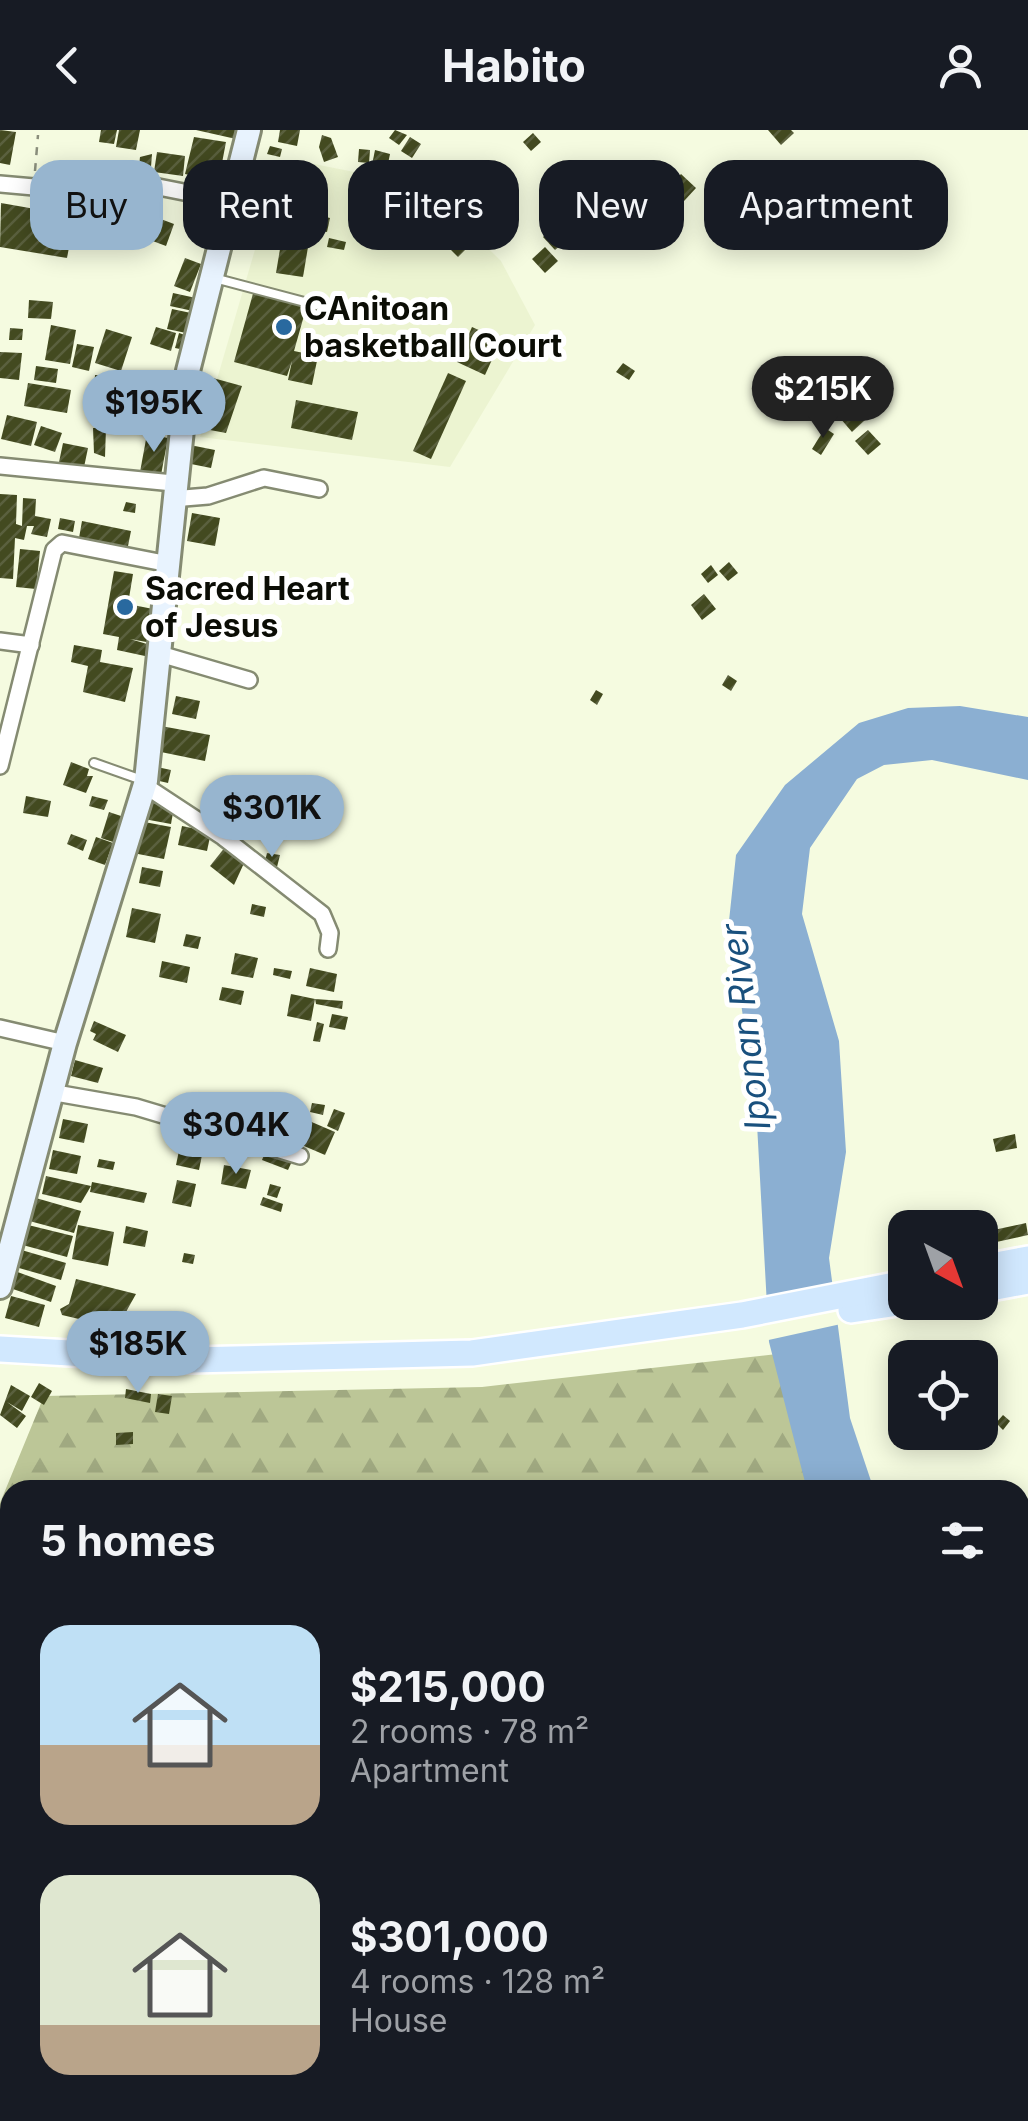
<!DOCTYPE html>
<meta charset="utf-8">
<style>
:root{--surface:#171b24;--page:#20242c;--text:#f1f3f6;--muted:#9ea1a6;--accent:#97b5cf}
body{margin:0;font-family:Inter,sans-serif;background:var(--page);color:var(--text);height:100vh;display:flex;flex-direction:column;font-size:38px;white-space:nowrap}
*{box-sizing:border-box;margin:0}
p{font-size:32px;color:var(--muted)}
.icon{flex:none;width:55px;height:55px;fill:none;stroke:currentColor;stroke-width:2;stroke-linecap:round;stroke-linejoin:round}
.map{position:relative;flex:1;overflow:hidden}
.sheet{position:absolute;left:0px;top:1350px;width:1030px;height:642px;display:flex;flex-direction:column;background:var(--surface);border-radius:30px 30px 0 0;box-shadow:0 5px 25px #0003}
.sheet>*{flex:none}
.banner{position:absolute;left:30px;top:30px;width:970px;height:90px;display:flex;gap:20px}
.needle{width:65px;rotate:139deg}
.buttons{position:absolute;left:888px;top:1080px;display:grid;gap:20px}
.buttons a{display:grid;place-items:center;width:110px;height:110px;border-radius:20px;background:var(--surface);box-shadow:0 5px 25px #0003;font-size:50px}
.price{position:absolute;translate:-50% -85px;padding:0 22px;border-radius:35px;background:var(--accent);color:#111;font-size:32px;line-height:65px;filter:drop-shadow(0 2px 5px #0008)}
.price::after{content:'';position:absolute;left:50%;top:60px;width:30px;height:22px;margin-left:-15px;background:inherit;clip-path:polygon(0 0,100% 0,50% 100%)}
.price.selected{background:#222;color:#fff}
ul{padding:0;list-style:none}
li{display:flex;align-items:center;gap:30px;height:250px;padding:0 40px}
li span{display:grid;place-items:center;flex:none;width:280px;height:200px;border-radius:30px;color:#555}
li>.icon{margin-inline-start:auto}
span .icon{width:120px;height:120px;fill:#fffc;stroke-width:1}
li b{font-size:42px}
h2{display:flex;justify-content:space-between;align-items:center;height:120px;padding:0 40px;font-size:42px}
.tag{padding:0 35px;border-radius:30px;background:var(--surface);box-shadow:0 5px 25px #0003;font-size:35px;line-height:90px}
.tag.selected{background:var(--accent);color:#111}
header{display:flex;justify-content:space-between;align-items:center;height:130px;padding:0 40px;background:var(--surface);font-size:45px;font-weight:700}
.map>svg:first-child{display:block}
</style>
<header><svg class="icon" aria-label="back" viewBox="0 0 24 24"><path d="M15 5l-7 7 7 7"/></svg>Habito<svg class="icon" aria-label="person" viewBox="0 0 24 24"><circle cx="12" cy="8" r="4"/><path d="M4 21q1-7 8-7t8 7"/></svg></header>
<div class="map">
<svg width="1028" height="1991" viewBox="0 0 1028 1991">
<defs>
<pattern id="forest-firs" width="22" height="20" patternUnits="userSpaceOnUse" patternTransform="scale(2.5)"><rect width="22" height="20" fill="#bcc697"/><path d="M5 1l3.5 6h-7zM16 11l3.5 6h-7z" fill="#a0a981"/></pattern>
<pattern id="building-hatch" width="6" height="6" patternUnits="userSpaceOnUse" patternTransform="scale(2.5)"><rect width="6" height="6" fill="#434a20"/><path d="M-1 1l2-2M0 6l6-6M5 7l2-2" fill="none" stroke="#5a603e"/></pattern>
</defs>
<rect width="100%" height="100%" fill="#f5fbe0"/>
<path fill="#ecf4d1" d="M314 34 425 56 501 131 535 195 450 337 200 307 276 48Z"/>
<g fill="url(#forest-firs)">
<path d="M786 1223 827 1360H10V1667L0 1681V1373L44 1266 482 1257Z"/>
<path d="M0 1819 10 1826V1982L156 1983 164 1991H0Z"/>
</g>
<g fill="#8bafd2">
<path d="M960 576 1028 587V650L932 630 884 635 857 649 810 718 802 784 839 911 846 1022 829 1128 850 1288 874 1360H807L769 1212 756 976 729 791 736 725 785 655 859 593 908 578Z"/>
<path d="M10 1863V1947L0 1948V1872Z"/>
<path d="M344 1983H407L409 1991H347Z"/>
<path d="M831 1983H921L927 1991H839Z"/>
</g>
<path fill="#f5fbe0" d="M837 1156 841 1194 764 1211 762 1171Z"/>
<g fill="url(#building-hatch)">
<path d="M0 0 16 2 10 35 0 33Z"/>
<path d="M101 0H117L114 14 99 12Z"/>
<path d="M119 0H140L136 20 116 17Z"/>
<path d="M196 0H238L236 9Z"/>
<path d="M280 0H300L297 16 278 12Z"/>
<path d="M395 0 407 5 399 15 389 8Z"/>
<path d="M768 0H791L794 3 781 15Z"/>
<path d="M533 3 541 12 531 21 523 12Z"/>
<path d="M322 5 331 8 338 27 324 32 319 17Z"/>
<path d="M194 7 226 12 222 33 207 31 203 48 185 44Z"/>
<path d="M410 7 421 14 412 28 401 21Z"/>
<path d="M270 16 282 19 280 27 267 24Z"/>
<path d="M359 19 370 20 369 33 358 32Z"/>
<path d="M375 20 390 24 387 39 372 35Z"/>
<path d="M157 22 185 26 183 46 154 42Z"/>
<path d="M152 24 151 37 139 36 140 27Z"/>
<path d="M681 44 696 58 673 83 658 69Z"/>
<path d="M121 54 142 62 126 103 105 95Z"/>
<path d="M419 72 427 79 413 94 405 87Z"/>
<path d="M1 73 75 86 67 128 0 117Z"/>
<path d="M572 78 583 89 573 100 562 89Z"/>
<path d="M293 79 330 88 327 102 290 94Z"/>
<path d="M437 86 446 94 436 104 428 97Z"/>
<path d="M158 88 174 94 166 116 150 110Z"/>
<path d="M589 88 602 102 589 114 576 100Z"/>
<path d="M556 95 568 109 555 120 543 107Z"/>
<path d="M454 102 469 116 458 127 444 113Z"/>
<path d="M282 107 309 111 303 147 276 143Z"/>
<path d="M329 108 346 112 344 120 327 117Z"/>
<path d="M545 117 558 131 545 143 532 129Z"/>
<path d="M185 128 201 134 190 162 174 156Z"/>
<path d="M254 160 307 175 294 221 318 226 312 255 288 250 292 231 287 246 234 232Z"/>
<path d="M173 163 196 168 193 181 170 176Z"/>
<path d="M29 170 53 172 51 189 28 188Z"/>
<path d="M172 179 191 183 186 203 167 199Z"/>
<path d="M51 195 76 200 70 234 45 230Z"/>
<path d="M156 197 176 203 171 221 150 214Z"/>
<path d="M472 197 501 210 485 245 457 232Z"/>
<path d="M10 198 23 199 22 210H9Z"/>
<path d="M106 199 132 207 121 241 95 233Z"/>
<path d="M179 203 188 206 185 220 175 218Z"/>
<path d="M77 214 94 217 89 241 72 237Z"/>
<path d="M0 222 22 223 19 250 0 248Z"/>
<path d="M623 233 635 241 629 250 616 242Z"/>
<path d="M36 236 58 239 56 253 34 250Z"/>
<path d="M448 243 466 251 431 329 413 321Z"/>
<path d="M130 244 153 248 152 257 128 253Z"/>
<path d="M95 245 110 246 109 259 94 258Z"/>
<path d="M202 245 242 256 226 303 194 297 197 280 192 279Z"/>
<path d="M28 253 71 260 67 283 24 276Z"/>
<path d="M111 263 113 276 97 278 95 265Z"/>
<path d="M296 270 358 282 352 310 291 298Z"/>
<path d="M853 276 865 290 852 302 840 288Z"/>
<path d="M103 279 133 285 130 299 100 293Z"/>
<path d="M7 285 37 292 31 316 1 309Z"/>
<path d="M41 296 62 303 55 322 34 315Z"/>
<path d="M93 298H106L105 327 94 323Z"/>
<path d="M825 298 834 304 821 325 812 319Z"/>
<path d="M868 300 881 314 868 325 855 311Z"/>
<path d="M147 304 168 308 161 345 140 342Z"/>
<path d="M63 313 88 318 83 342 58 337Z"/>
<path d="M185 314 215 320 211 338 181 332Z"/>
<path d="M0 364 17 365 16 394 22 396 23 368 36 369 35 386 51 389 47 407 31 404 34 396H27L24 410 15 408 13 449 0 448Z"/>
<path d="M126 372 136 374 135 383 123 381Z"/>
<path d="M192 383 220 388 215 416 187 411Z"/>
<path d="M60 388 75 391 73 402 58 399Z"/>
<path d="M82 391 131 401 126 426 99 421 101 412 79 408Z"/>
<path d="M20 419 40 421 36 459 16 457Z"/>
<path d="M729 432 738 443 728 451 719 441Z"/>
<path d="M711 435 718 445 708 453 701 444Z"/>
<path d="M114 441 133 444 128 474 158 480 152 513 130 509 147 514 145 526 117 520 119 507 103 504Z"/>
<path d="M704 464 716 479 702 490 691 475Z"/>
<path d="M74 515 102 520 100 532 133 538 125 572 83 562 88 536 71 532Z"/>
<path d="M728 545 737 551 731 561 722 555Z"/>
<path d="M596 560 603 564 597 575 590 570Z"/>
<path d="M176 566 200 571 196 589 172 584Z"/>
<path d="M161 596 210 605 205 631 156 621Z"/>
<path d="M71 632 89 639 87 646H93L86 663 63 655Z"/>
<path d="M157 637 171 640 168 653 155 650Z"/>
<path d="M26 666 51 671 48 687 23 683Z"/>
<path d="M92 666 108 670 104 680 89 676Z"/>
<path d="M148 672 174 677 171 694 144 689Z"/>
<path d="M109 682 124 687 116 713 101 708Z"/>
<path d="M139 691 171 697 164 729 133 723Z"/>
<path d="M182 696 211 702 207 721 178 715Z"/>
<path d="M71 704 87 710 83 721 67 714Z"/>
<path d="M96 707 113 713 105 735 88 729Z"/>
<path d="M226 716 245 731 234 755 210 736Z"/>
<path d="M267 723 280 725 277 737 264 735Z"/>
<path d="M142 737 163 741 160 757 139 753Z"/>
<path d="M252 774 266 777 264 787 250 784Z"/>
<path d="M132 778 161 784 155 813 126 807Z"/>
<path d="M186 804 201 807 198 819 183 816Z"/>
<path d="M235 823 258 828 253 848 231 844Z"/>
<path d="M162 831 190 837 187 853 159 847Z"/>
<path d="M274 838 292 841 290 849 273 845Z"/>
<path d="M310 838 337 844 334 862 306 856Z"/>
<path d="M222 857 244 861 241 875 219 870Z"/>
<path d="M291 864 315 869 311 891 287 886Z"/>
<path d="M315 869 343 871 342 879 316 874Z"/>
<path d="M332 884 348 887 345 900 329 897Z"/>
<path d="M94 891 126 905 118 922 93 910 96 904 90 901Z"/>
<path d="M317 892 324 894 320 912 313 911Z"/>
<path d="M75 930 103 938 98 953 71 946Z"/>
<path d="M197 966 231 973 227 993 193 986Z"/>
<path d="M312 973 325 975 323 985 310 982Z"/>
<path d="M334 979 345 983 338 1001 327 996Z"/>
<path d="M63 989 88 994 84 1013 59 1008Z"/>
<path d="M307 990 335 1002 325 1025 297 1013Z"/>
<path d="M1015 1004 1017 1018 996 1022 993 1009Z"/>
<path d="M180 1016 203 1020 199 1040 176 1035Z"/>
<path d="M266 1019 293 1029 288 1040 262 1030Z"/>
<path d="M53 1020 81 1026 77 1044 49 1039Z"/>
<path d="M99 1029 115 1032 113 1040 97 1037Z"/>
<path d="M224 1035 251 1040 246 1059 221 1054Z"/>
<path d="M46 1046 91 1056 81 1073 42 1064Z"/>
<path d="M177 1050 196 1054 191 1077 172 1073Z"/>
<path d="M92 1052 147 1063 144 1073 90 1062Z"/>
<path d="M270 1054 281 1057 277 1068 267 1065Z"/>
<path d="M29 1066 81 1081 74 1103 22 1089Z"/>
<path d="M263 1067 283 1074 281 1082 260 1075Z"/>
<path d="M1026 1093 1028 1105 992 1113 989 1101Z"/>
<path d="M24 1094 73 1106 67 1127 19 1114Z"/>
<path d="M78 1095 114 1102 108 1136 72 1129Z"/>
<path d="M126 1096 148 1101 145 1117 123 1113Z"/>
<path d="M18 1119 66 1133 61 1150 12 1136Z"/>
<path d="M184 1123 195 1125 193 1134 182 1132Z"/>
<path d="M12 1140 56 1156 51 1172 7 1157Z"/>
<path d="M76 1149 136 1164 117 1198 62 1185 60 1179 69 1174Z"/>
<path d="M11 1166 45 1175 39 1197 5 1188Z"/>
<path d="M39 1253 52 1261 44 1275 31 1267Z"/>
<path d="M11 1255 30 1266 22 1281 7 1272 26 1286 17 1298 0 1285Z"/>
<path d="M126 1259 151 1264 150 1273 125 1268Z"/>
<path d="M158 1264 172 1266 169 1284 155 1282Z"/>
<path d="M1003 1285 1010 1291 1003 1300 996 1293Z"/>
<path d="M133 1302V1314L116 1315V1303Z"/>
<path d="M1020 1455 1028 1459V1479L1020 1475Z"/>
<path d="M10 1603V1633L0 1622V1612Z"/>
<rect x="1" y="1699" width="9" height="16"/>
<path d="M9 1761 10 1775 4 1777 0 1763Z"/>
<path d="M980 1982H987L992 1988 974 1991Z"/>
</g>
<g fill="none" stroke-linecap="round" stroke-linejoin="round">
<g stroke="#858b72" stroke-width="12">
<g id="lane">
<path d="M214 148 316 175"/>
<path d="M94 633 142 650"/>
</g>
</g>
<g stroke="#858b72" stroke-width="20">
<g id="street">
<path d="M0 54 34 57 103 46 234 72"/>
<path d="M0 336 173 353"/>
<path d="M172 369 208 366 264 348 319 359"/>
<path d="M0 511 31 515"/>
<path d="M160 524 249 550"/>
<path d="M0 636 54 420 62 413 169 434"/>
<path d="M144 655 223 707 322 784 330 803 328 819"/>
<path d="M0 898 65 913"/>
<path d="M50 962 136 977 300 1026"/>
<path d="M1025 1524 1028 1517"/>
</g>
</g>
<g stroke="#858b72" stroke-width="28">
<path id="secondary" d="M0 1157 65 913 146 651 188 241 249 0"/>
</g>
<g stroke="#fff" stroke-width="30">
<g id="primary">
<path d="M980 1138 1028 1129"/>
<path d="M980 1160 1028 1151"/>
<path d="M851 1180 905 1172"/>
<path d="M0 1219 191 1230 472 1223 742 1185 905 1153"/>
</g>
</g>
<path stroke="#8a8e7c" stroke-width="2.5" stroke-dasharray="8 8" stroke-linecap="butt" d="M35 41 38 5"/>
<use href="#lane" stroke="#fff" stroke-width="8"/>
<use href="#street" stroke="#fff" stroke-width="15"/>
<use href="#secondary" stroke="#e8f3fe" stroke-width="22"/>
<use href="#primary" stroke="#d1e8fe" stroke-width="25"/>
</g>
<g fill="#29699f" stroke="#fff" stroke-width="4">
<circle cx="284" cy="197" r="10"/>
<circle cx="125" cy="477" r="10"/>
</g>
<g text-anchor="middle" stroke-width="10" stroke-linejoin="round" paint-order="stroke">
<g font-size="32" font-weight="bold" fill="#0b0d05" stroke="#fff" text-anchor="start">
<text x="304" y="190">CAnitoan<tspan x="304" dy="37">basketball Court</tspan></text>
<text x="145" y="470">Sacred Heart<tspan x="145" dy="37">of Jesus</tspan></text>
</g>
<g font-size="35" font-style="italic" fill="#19507d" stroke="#fff">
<text transform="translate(746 897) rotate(-97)" y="12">Iponan River</text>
</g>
</g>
</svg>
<div class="buttons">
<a><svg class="needle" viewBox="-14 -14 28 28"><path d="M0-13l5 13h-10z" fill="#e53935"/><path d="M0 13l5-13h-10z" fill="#9ea1a6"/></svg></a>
<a><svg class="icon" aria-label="locate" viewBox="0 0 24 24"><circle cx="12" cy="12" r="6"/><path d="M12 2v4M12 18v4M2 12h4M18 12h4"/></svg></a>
</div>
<b class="price selected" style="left:823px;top:311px">$215K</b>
<b class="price" style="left:154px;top:325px">$195K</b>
<b class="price" style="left:272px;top:730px">$301K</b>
<b class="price" style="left:236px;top:1047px">$304K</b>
<b class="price" style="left:138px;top:1266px">$185K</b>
<div class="banner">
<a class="tag selected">Buy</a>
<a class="tag">Rent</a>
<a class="tag">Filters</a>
<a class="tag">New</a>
<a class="tag">Apartment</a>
</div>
<section class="sheet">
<h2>5 homes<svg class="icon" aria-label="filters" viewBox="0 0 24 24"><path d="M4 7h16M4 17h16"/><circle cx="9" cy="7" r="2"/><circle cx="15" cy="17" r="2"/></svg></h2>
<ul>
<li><span style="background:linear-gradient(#bfe0f5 60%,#b9a48a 0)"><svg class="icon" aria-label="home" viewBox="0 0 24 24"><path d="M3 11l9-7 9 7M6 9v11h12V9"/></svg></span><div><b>$215,000</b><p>2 rooms · 78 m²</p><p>Apartment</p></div></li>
<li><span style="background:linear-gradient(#dfe7d0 75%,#b9a48a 0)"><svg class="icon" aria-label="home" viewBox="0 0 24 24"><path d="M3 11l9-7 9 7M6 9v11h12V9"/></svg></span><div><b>$301,000</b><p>4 rooms · 128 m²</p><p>House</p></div></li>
</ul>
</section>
</div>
